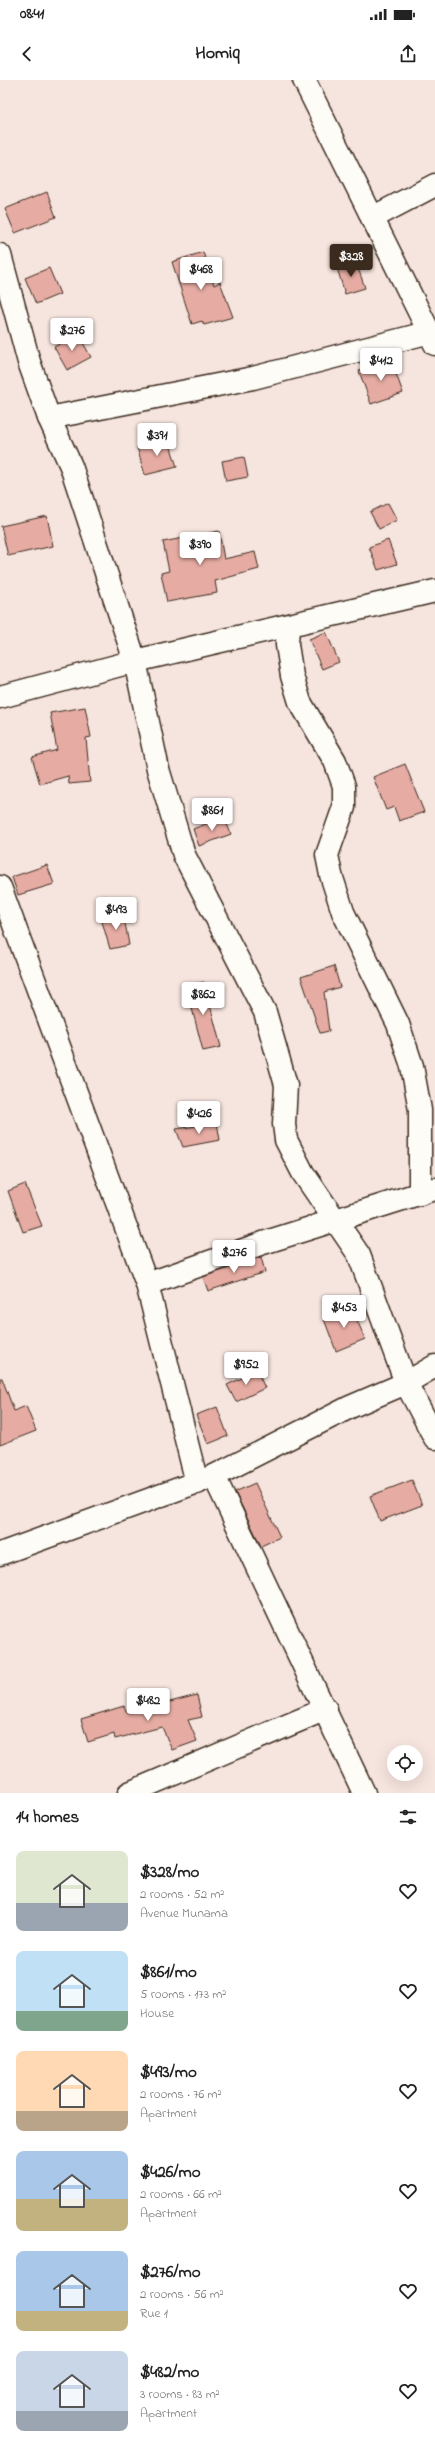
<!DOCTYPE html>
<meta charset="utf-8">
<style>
:root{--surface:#fff;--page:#f6f6f6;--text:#222;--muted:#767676;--accent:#3b2a1e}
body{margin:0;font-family:"Indie Flower",sans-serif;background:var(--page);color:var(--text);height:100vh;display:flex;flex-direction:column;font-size:15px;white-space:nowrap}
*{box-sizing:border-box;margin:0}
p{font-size:13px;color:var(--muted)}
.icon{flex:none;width:22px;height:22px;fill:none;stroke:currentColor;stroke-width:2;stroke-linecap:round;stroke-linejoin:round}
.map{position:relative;height:1713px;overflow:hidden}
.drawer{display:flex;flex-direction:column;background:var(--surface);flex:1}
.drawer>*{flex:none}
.buttons{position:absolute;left:387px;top:1665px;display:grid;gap:8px}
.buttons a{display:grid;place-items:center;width:36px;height:36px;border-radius:50%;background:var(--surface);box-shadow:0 4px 16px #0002;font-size:20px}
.price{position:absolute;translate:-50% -34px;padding:0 9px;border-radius:4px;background:#fff;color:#222;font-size:13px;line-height:26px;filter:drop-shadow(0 1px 2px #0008)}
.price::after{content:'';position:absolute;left:50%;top:24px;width:12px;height:9px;margin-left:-6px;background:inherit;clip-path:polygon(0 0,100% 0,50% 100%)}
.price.selected{background:var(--accent);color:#fff}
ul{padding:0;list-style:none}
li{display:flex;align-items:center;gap:12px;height:100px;padding:0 16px}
li span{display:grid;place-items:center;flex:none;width:112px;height:80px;border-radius:8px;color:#555}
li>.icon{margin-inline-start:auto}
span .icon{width:48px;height:48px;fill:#fffc;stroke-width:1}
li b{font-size:17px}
h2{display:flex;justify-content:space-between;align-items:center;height:48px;padding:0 16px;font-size:17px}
.status{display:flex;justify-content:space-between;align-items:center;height:28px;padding:0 20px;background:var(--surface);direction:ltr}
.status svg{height:11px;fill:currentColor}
header{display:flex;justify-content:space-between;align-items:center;height:52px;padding:0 16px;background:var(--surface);font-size:18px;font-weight:700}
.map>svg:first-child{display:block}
</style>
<div class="status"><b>08:41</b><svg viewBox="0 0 49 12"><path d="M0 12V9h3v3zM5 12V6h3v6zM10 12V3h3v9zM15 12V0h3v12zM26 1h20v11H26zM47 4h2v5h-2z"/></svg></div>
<header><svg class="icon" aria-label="back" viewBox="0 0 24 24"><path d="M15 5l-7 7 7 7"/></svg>Homiq<svg class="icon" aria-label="share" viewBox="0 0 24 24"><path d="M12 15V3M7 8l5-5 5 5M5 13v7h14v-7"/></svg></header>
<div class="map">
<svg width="435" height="1713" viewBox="0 0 435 1713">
<rect width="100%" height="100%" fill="#f6e4de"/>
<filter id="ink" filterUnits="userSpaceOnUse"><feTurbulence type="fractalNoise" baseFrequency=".025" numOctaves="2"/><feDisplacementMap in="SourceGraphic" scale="8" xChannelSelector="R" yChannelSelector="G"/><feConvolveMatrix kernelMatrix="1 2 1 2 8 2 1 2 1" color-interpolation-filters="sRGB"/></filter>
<g filter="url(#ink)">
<g fill="#e6aca3" stroke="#3b2a1e">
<path d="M47 112 56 137 15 153 5 129Z"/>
<path d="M203 172 214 205 220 202 233 237 204 245 202 241 192 244 172 182Z"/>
<path d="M356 182 365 208 345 214 337 188Z"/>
<path d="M49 188 60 214 36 224 25 198Z"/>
<path d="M78 254 91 277 67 290 54 267Z"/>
<path d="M391 280 403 313 371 324 359 291Z"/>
<path d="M168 358 177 387 145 395 137 367Z"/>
<path d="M244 377 248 397 226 401 222 381Z"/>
<path d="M388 423 397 440 379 449 370 432Z"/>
<path d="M47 436 53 466 8 476 1 446Z"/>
<path d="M219 451 224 479 255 472 259 489 215 501 217 513 167 522 161 493 169 491 163 462Z"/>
<path d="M388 460 397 484 378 490 369 467Z"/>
<path d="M326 552 339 582 322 589 309 559Z"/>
<path d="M85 627 91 657 86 658 90 702 69 704 68 696 40 704 32 677 57 670 50 633Z"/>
<path d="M405 684 424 732 399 741 394 727 386 730 373 697Z"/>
<path d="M224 737 231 754 199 766 193 749Z"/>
<path d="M47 785 54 804 18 815 12 797Z"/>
<path d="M123 832 129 865 110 869 101 838Z"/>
<path d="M334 886 340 907 324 912 329 951 320 953 301 897Z"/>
<path d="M204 902 221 967 203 971 186 905Z"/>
<path d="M217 1043 220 1060 183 1067 176 1049Z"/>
<path d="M25 1104 42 1146 23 1152 8 1111Z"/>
<path d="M261 1177 265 1192 208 1211 203 1197Z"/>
<path d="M352 1228 365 1259 336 1271 324 1239Z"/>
<path d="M257 1291 265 1308 236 1322 227 1305Z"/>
<path d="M0 1298H2L14 1331 26 1326 36 1351 0 1365Z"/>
<path d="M217 1327 228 1356 208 1364 196 1335Z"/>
<path d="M412 1400 422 1425 380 1441 370 1416Z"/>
<path d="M255 1403 280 1457 261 1466 235 1412Z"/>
<path d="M197 1615 202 1637 188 1640 197 1661 172 1670 162 1647 115 1659 114 1654 88 1662 81 1639 124 1626 127 1633Z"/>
</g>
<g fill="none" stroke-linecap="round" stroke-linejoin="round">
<g stroke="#3b2a1e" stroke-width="25">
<g id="minor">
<path d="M304 0 435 264"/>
<path d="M372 138 435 105"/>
<path d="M0 175 29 282 49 338 71 386 135 581 158 689 184 775 265 932 286 1005 284 1044 286 1060 303 1093 359 1175 406 1303 435 1358"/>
<path d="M49 338 253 298 430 252"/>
<path d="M288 546 287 565 292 596 300 622 335 681 344 706V727L327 775 331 795 343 832 398 944 412 986 420 1030V1114"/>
<path d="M0 617 135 581 435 511"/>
<path d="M0 807 147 1204 197 1403"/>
<path d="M147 1204 263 1163 434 1109"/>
<path d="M214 1396 364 1713"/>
<path d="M0 1474 214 1396 350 1327 406 1303 435 1286"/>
<path d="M129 1713 326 1629"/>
</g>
</g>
<use href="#minor" stroke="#fdfcf7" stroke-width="22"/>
</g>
</g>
</svg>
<div class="buttons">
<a><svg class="icon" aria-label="locate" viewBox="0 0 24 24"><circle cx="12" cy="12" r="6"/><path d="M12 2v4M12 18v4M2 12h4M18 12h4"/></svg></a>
</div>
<b class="price selected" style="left:351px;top:198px">$328</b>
<b class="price" style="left:201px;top:211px">$468</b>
<b class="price" style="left:72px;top:272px">$276</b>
<b class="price" style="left:381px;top:302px">$412</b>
<b class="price" style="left:157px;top:377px">$391</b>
<b class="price" style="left:200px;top:486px">$390</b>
<b class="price" style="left:212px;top:752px">$861</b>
<b class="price" style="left:116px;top:851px">$493</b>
<b class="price" style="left:203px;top:936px">$862</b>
<b class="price" style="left:199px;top:1055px">$426</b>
<b class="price" style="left:234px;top:1194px">$276</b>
<b class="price" style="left:344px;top:1249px">$453</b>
<b class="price" style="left:246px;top:1306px">$952</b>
<b class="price" style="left:148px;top:1642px">$482</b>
</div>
<section class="drawer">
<h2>14 homes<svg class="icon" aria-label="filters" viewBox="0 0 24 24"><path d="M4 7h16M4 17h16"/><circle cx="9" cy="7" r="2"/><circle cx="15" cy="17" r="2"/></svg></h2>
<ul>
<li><span style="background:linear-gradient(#dfe7d0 65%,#9aa5b1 0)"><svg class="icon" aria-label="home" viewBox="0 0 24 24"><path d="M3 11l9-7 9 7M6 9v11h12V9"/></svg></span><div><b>$328/mo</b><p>2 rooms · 52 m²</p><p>Avenue Munama</p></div><svg class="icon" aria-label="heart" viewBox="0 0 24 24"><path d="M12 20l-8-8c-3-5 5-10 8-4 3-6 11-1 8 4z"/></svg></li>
<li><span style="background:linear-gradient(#bfe0f5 75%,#7fa58c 0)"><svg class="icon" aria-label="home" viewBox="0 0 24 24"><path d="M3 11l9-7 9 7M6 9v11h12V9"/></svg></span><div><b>$861/mo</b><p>5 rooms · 173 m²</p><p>House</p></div><svg class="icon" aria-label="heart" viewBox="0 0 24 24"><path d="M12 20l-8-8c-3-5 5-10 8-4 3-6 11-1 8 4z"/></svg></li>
<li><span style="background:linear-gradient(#ffd9b3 75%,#b9a48a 0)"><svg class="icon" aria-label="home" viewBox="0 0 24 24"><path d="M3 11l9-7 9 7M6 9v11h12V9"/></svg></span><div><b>$493/mo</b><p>2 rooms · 76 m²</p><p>Apartment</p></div><svg class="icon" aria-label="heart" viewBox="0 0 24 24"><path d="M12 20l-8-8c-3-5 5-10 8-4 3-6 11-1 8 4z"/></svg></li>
<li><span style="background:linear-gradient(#a9c7e8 60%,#c2b280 0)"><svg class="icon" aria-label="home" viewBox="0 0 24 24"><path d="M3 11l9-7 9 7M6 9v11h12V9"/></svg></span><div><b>$426/mo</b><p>2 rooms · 66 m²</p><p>Apartment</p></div><svg class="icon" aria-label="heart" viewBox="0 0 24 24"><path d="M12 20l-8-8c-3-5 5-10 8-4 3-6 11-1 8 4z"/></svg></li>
<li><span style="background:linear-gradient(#a9c7e8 75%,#c2b280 0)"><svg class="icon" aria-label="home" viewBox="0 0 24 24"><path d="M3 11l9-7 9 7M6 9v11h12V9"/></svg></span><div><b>$276/mo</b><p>2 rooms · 56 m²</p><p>Rue 1</p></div><svg class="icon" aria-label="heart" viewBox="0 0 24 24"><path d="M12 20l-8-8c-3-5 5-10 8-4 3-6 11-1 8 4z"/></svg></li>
<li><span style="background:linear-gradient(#c9d6e8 75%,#9aa5b1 0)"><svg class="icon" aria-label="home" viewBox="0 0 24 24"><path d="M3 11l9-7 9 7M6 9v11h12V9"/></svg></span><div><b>$482/mo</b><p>3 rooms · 83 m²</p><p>Apartment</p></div><svg class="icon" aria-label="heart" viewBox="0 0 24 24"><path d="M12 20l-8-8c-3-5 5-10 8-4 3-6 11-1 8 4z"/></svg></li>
</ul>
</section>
